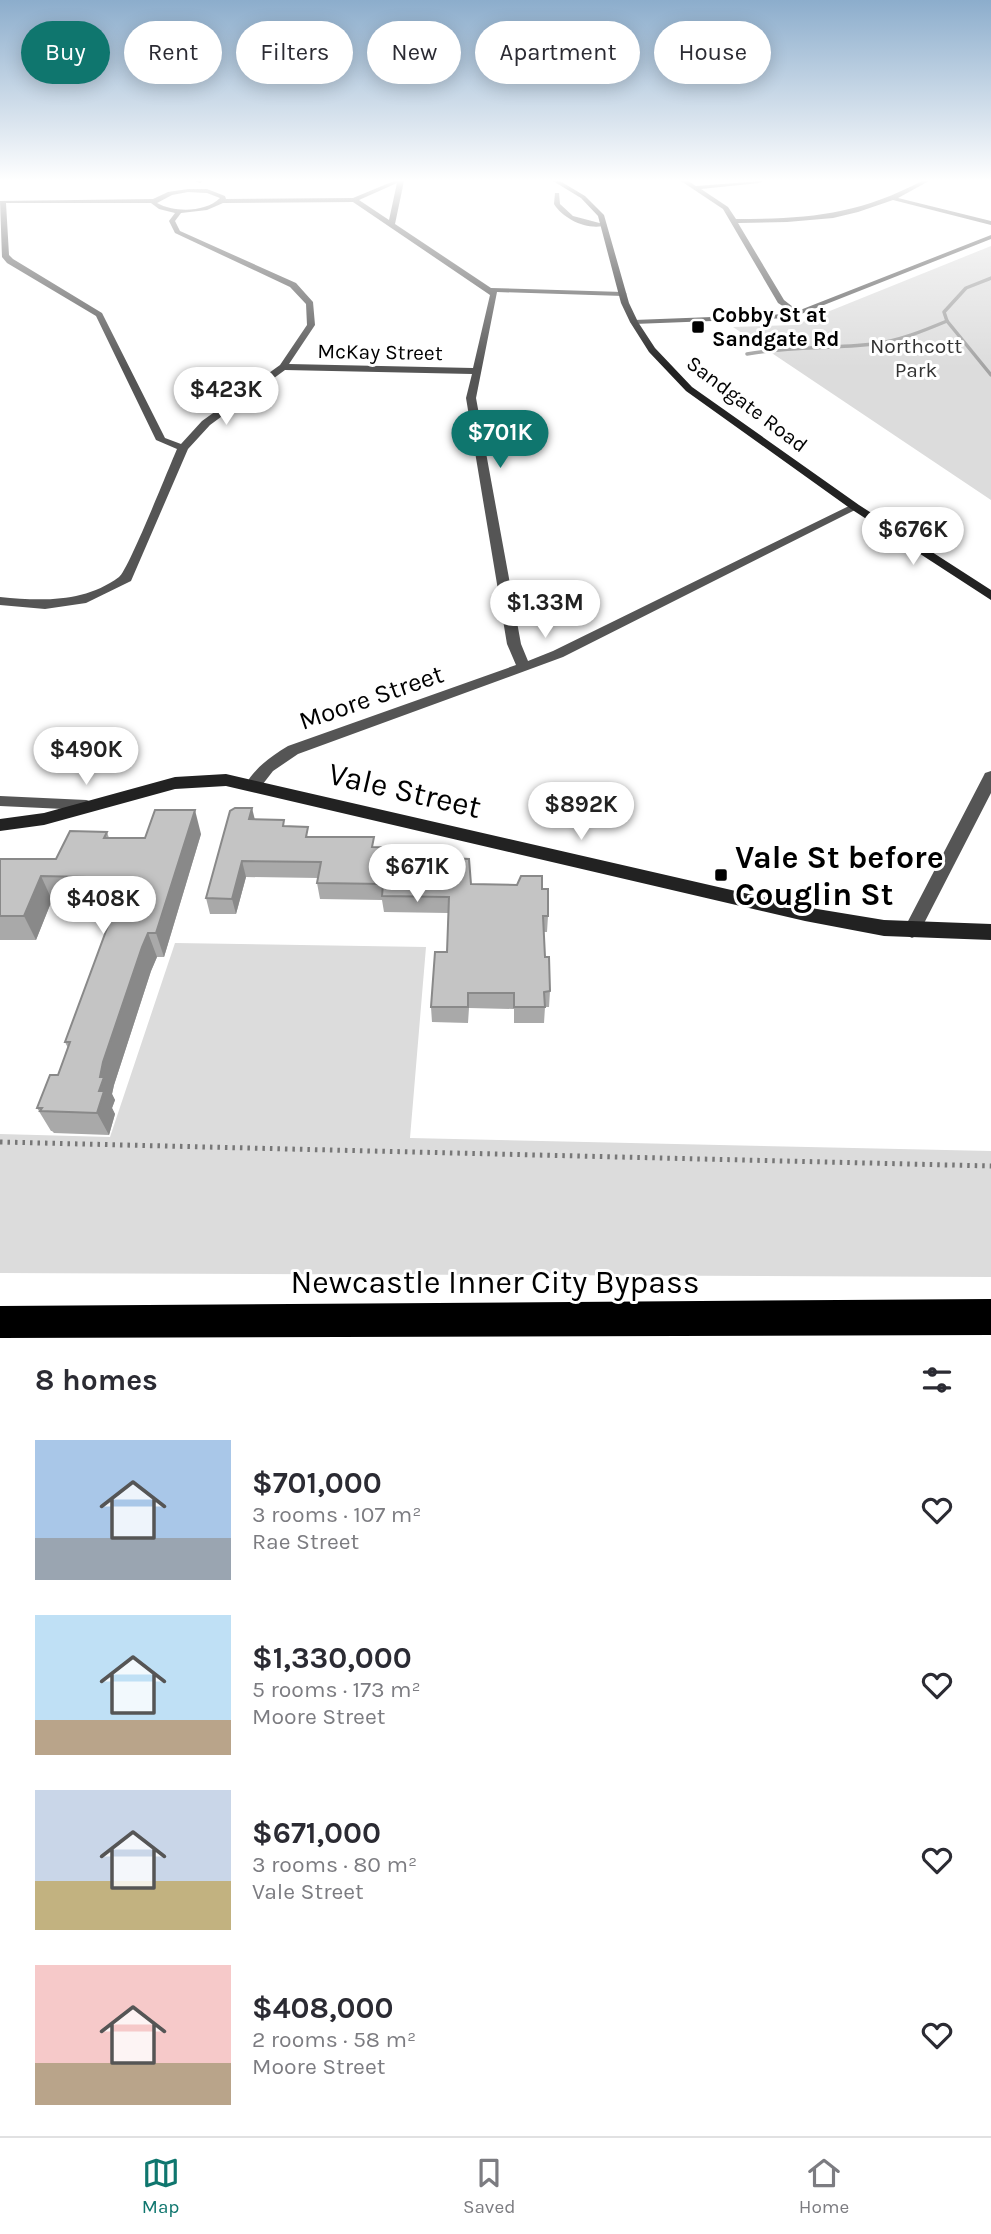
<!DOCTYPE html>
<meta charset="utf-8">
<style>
:root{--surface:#fff;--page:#f2f2f3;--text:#2b2b33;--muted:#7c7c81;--line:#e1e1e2;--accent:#0f766e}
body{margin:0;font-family:Karla,sans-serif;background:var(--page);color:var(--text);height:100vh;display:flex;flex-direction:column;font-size:26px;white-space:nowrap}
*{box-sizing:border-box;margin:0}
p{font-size:23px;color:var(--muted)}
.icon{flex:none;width:38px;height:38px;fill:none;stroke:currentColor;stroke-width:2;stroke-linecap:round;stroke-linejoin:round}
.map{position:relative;height:1338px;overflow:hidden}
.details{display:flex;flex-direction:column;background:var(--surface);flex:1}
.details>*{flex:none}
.banner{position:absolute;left:21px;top:21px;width:950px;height:63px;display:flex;gap:14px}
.price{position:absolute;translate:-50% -60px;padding:0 16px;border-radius:24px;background:#fff;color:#222;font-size:23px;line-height:46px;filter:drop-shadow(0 2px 4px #0008)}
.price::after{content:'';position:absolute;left:50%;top:42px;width:21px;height:16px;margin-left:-10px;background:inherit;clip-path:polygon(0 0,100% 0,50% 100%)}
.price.active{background:var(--accent);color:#fff}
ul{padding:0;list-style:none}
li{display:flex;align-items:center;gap:21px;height:175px;padding:0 35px}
li span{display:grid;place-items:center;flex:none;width:196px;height:140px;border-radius:0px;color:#555}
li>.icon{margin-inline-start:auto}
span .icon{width:84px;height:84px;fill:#fffc;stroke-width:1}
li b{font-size:30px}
h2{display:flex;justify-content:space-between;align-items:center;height:84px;padding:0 35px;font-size:30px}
.pill{padding:0 24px;border-radius:32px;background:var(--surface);box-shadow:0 4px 18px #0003;font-size:24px;line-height:63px}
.pill.active{background:var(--accent);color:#fff}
.tab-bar{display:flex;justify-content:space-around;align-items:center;height:98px;border-top:2px solid var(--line);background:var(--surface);font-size:19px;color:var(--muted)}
.tab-bar a{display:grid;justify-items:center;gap:4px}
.tab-bar .active{color:var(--accent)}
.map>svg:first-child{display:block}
</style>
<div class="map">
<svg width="991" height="1338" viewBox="0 0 991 1338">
<rect width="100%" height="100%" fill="#fff"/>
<g fill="#dcdcdc">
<path d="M991 246V500L733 327 795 325Z"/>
<path d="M175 943 426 947 410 1138 991 1151V1277L0 1273V1134L110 1137Z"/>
</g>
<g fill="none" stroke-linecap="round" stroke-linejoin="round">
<path stroke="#a3a3a3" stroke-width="2.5" d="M987 280 991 278"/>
<g stroke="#a3a3a3" stroke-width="3.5">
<path d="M991 278 966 288 944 312 947 321 991 375"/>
<path d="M747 354C789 346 831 349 873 344 899 341 923 331 947 321"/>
</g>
<path stroke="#777" stroke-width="5" stroke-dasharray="2.5 5" stroke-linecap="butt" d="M0 1142 991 1166"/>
<path stroke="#555" stroke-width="10" d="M0 801 86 805"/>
<g fill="#555" fill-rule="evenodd">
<path d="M195 181H203L200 183Z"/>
<path d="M394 181H404L395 224 491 288 623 292 627 294 623 296 497 292 476 398 521 644 528 661 553 651 851 505 855 504 861 507 563 657 298 754 273 771 259 789H247L245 785C256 767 270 757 288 746L516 665 507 644 466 398 472 374 285 370 210 425 188 449 131 581 86 603 45 609 0 605V597C41 601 84 603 119 577 128 571 169 467 177 449L156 440 96 316 7 263 2 257 0 201 153 199 168 192 188 189H207L225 196 226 199 353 198ZM397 183 389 220 359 200ZM188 192 207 193 220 198C206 212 175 213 157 203L172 195ZM353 202 490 295 473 368 289 364 315 325 313 302 296 283 180 231 175 221 181 213 207 210 223 203ZM6 203H151L159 209 175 213 169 221 175 233 290 287 306 304 307 325 280 365 202 421 181 444 165 438 102 313 13 259 9 255Z"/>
<path d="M681 181H688L696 186 762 181 759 183 701 189 728 207 736 219C808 219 857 215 922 181H929L898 198 991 221V225L893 200 858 212 833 218 787 222 738 223 784 300 802 314 798 316 778 303 723 209Z"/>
<path d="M555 193H559L560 204 573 216 607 225C589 231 564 220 554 204Z"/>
<path d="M991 771V793L918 935 912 938 906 935 903 930 906 925 983 777 985 773Z"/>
</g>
<path fill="#555" fill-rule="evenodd" d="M991 235V239L791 318 634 324 630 322 634 320 790 314Z"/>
<g fill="#222" fill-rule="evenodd">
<path d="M553 181H560L585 196 604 215 629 303 638 322 655 348 692 387 859 505 991 590V600L851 509 686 391 649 352 630 322 621 303 598 216 581 198Z"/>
<path d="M226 774 805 907 884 920 991 924V940L884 936 805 921 226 786 175 789 44 825 0 831V819L44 813 175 777Z"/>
</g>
<path fill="#000" fill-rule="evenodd" d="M991 1299V1335L0 1338V1306Z"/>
</g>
<g fill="#a9a9a9">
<path d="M255 819 285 826 310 837 375 848H432L433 857 471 884 542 889 548 916 547 932H544L545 957 550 991 549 1007H545L544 1023H514V1009L469 1008 468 1023 432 1022 431 1007 447 952 448 913 384 912 382 900 320 899 317 883 318 878 246 877 236 914H210L206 898Z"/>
<path d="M107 832 109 838H145L201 834 164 957H157L151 971 114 1085 112 1094 115 1100 112 1108 115 1114 109 1135 54 1133 52 1131H51L37 1108 58 1075 68 1048 65 1042 114 909 93 908 90 901 52 900 36 940H0V859H56Z"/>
</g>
<g fill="#898989">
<path d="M252 808 256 824 249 819Z"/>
<path d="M195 810 201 834 164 957 156 933Z"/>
<path d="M242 861 246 877 236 914 232 899Z"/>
<path d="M41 876 52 900 36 940 24 916Z"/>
<path d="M148 933 157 957 151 971 114 1085 112 1094 115 1100 112 1108 115 1114 109 1135 97 1113 100 1077 103 1062 142 947Z"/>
</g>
<g fill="#c4c4c4" stroke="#898989" stroke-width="2">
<path d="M235 808H252L249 819 284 820 283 826 308 827 306 837H374L372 847 432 848 431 857 469 859 471 884 517 885 521 876H542V889H548V916H543L545 957H549L550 991 544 992 545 1007H514V993H468V1007H431L435 952H447L449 897 382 896 383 884 317 883 321 862 242 861 232 899 206 898 230 811Z"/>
<path d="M155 810H195L156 933H148L142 947 103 1062 100 1077H104L99 1091H104L97 1113 40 1111 42 1108H37L50 1075H58L70 1042H65L123 885 83 884 86 877 41 876 24 916H0V859H56L70 831 107 832 104 838H145Z"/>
</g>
<linearGradient id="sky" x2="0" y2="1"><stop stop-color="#8cadcc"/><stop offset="0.49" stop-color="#fff"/><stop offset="1" stop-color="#fff" stop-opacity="0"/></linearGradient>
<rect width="991" height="368" fill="url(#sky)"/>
<g fill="#000" stroke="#fff" stroke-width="2.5">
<rect x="691" y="320" width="14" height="14" rx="3.5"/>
<rect x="714" y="868" width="14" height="14" rx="3.5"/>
</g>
<g text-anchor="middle" stroke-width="6" stroke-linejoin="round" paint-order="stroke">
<g font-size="21" font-weight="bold" fill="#000" stroke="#fff" text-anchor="start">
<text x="712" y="322">Cobby St at<tspan x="712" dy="24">Sandgate Rd</tspan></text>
</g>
<g font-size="21" fill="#333" stroke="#fff">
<text x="916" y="353">Northcott<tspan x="916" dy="24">Park</tspan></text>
</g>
<g font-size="21" fill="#000" stroke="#fff">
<text transform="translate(380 352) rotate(1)" y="7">McKay Street</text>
<text transform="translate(747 404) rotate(37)" y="7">Sandgate Road</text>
</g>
<g font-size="26" fill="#000" stroke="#fff">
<text transform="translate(371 697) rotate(-19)" y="9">Moore Street</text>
</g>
<g font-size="32" fill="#000" stroke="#fff">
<text transform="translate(405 790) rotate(13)" y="11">Vale Street</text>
<text x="495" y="1293">Newcastle Inner City Bypass</text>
</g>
<g font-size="32" font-weight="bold" fill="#000" stroke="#fff" text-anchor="start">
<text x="735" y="868">Vale St before<tspan x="735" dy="37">Couglin St</tspan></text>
</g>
</g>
</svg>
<b class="price" style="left:226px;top:427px">$423K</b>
<b class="price active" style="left:500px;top:470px">$701K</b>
<b class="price" style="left:913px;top:567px">$676K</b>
<b class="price" style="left:545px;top:640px">$1.33M</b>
<b class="price" style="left:86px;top:787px">$490K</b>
<b class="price" style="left:581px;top:842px">$892K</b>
<b class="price" style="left:417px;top:904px">$671K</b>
<b class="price" style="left:103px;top:936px">$408K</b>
<div class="banner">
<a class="pill active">Buy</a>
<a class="pill">Rent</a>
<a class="pill">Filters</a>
<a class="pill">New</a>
<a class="pill">Apartment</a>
<a class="pill">House</a>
</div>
</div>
<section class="details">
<h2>8 homes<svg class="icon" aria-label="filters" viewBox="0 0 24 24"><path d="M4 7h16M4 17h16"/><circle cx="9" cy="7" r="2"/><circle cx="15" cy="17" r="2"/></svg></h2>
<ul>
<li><span style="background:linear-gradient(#a9c7e8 70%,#9aa5b1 0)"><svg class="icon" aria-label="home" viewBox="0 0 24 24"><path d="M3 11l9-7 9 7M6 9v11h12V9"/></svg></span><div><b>$701,000</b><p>3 rooms · 107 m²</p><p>Rae Street</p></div><svg class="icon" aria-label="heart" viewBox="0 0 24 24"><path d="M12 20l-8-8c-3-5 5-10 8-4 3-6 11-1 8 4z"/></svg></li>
<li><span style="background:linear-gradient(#bfe0f5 75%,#b9a48a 0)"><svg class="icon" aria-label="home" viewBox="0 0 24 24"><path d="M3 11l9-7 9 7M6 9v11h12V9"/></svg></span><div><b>$1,330,000</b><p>5 rooms · 173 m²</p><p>Moore Street</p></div><svg class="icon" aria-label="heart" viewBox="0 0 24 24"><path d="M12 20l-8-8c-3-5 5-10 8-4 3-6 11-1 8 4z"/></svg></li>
<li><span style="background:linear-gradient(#c9d6e8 65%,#c2b280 0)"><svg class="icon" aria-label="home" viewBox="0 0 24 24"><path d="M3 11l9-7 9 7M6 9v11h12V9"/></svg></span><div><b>$671,000</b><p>3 rooms · 80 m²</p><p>Vale Street</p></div><svg class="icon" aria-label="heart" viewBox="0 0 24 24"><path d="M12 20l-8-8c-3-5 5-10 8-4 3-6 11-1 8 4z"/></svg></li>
<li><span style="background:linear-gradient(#f6c9c9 70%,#b9a48a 0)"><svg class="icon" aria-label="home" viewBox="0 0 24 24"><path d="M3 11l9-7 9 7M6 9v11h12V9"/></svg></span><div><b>$408,000</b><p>2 rooms · 58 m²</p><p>Moore Street</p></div><svg class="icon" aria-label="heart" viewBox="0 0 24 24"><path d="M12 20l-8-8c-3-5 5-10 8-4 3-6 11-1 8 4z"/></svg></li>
</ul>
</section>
<nav class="tab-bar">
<a class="active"><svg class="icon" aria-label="map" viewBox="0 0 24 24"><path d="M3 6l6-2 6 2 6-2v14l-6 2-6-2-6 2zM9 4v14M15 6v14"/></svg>Map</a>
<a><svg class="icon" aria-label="saved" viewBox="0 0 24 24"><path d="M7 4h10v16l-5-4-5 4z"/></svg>Saved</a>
<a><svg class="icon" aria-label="home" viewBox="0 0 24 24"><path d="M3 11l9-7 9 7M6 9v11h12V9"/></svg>Home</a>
</nav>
